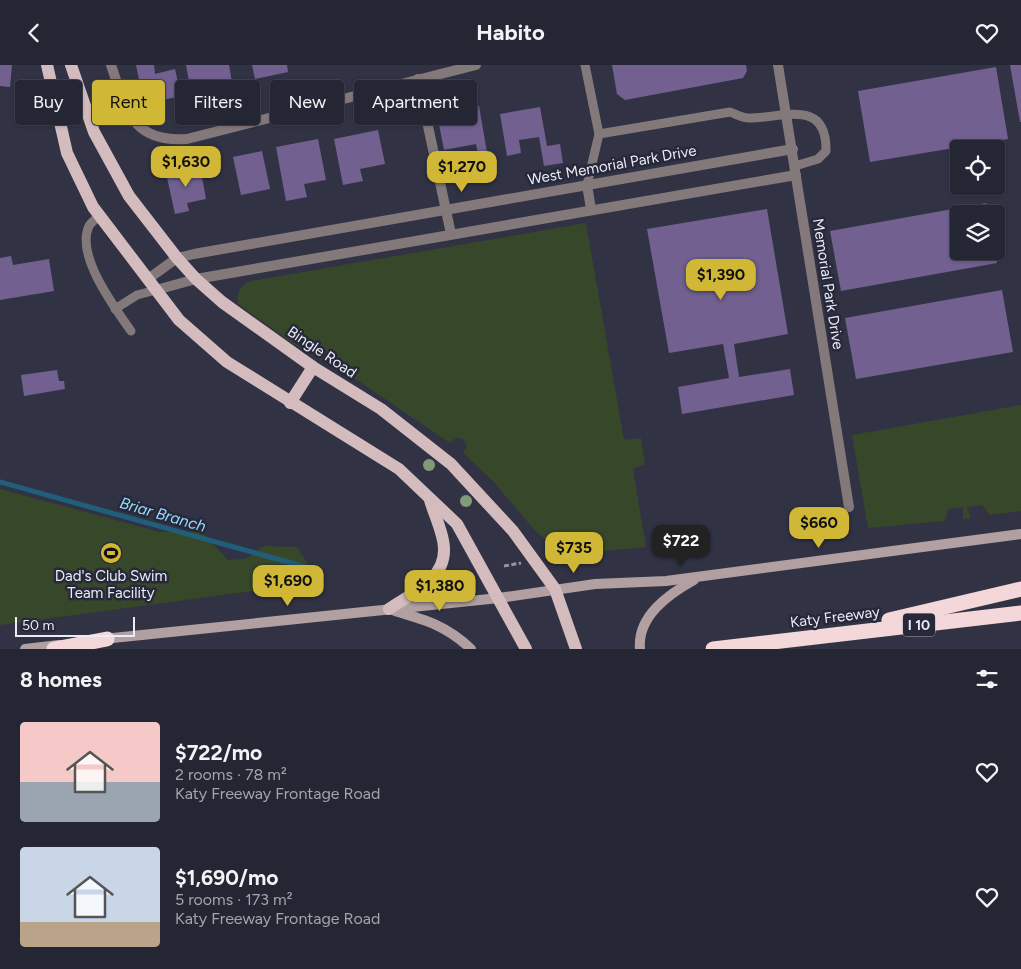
<!DOCTYPE html>
<meta charset="utf-8">
<style>
:root{--surface:#252634;--page:#313240;--text:#f1f3f6;--muted:#a3a5ac;--line:#42434f;--accent:#d1b736}
body{margin:0;font-family:Figtree,sans-serif;background:var(--page);color:var(--text);height:100vh;display:flex;flex-direction:column;font-size:19px;white-space:nowrap}
*{box-sizing:border-box;margin:0}
p{font-size:16px;color:var(--muted)}
.icon{flex:none;width:28px;height:28px;fill:none;stroke:currentColor;stroke-width:2;stroke-linecap:round;stroke-linejoin:round}
.map{position:relative;height:584px;overflow:hidden}
.side{display:flex;flex-direction:column;background:var(--surface);flex:1}
.side>*{flex:none}
.banner{position:absolute;left:15px;top:15px;width:500px;height:45px;display:flex;gap:10px}
.buttons{position:absolute;left:950px;top:75px;display:grid;gap:10px}
.buttons a{display:grid;place-items:center;width:55px;height:55px;border-radius:5px;background:var(--surface);box-shadow:0 1px 4px #0004,0 0 0 1px var(--line);font-size:25px}
.scale{position:absolute;left:15px;bottom:12px;width:120px;box-sizing:border-box;padding-left:5px;border:2px solid #e9ebf6;border-top:0;font-size:14px;line-height:18px;white-space:nowrap;color:#e9ebf6;-webkit-text-stroke:4px #27293a;paint-order:stroke}
.price{position:absolute;translate:-50% -42px;padding:0 11px;border-radius:10px;background:var(--accent);color:#111;font-size:16px;line-height:32px;filter:drop-shadow(0 1px 2px #0008)}
.price::after{content:'';position:absolute;left:50%;top:30px;width:15px;height:11px;margin-left:-8px;background:inherit;clip-path:polygon(0 0,100% 0,50% 100%)}
.price.selected{background:#222;color:#fff}
ul{padding:0;list-style:none}
li{display:flex;align-items:center;gap:15px;height:125px;padding:0 20px}
li span{display:grid;place-items:center;flex:none;width:140px;height:100px;border-radius:5px;color:#555}
li>.icon{margin-inline-start:auto}
span .icon{width:60px;height:60px;fill:#fffc;stroke-width:1}
li b{font-size:21px}
h2{display:flex;justify-content:space-between;align-items:center;height:60px;padding:0 20px;font-size:21px}
.chip{padding:0 18px;border-radius:5px;background:var(--surface);box-shadow:0 1px 4px #0004,0 0 0 1px var(--line);font-size:18px;line-height:45px}
.chip.selected{background:var(--accent);color:#111}
header{display:flex;justify-content:space-between;align-items:center;height:65px;padding:0 20px;background:var(--surface);font-size:22px;font-weight:700}
.map>svg:first-child{display:block}
</style>
<header><svg class="icon" aria-label="back" viewBox="0 0 24 24"><path d="M15 5l-7 7 7 7"/></svg>Habito<svg class="icon" aria-label="heart" viewBox="0 0 24 24"><path d="M12 20l-8-8c-3-5 5-10 8-4 3-6 11-1 8 4z"/></svg></header>
<div class="map">
<svg width="1021" height="584" viewBox="0 0 1021 584">
<rect width="100%" height="100%" fill="#313345"/>
<g fill="#374729">
<path d="M586 158 624 375 641 373 645 399 633 404 646 482 583 488 552 479 536 467 493 416 463 388 467 382 463 374 456 373 450 378 357 315 294 279 238 239C236 229 241 219 251 216Z"/>
<path d="M1021 340V446L990 450 982 440 967 442 971 453 963 454V442L948 444 945 456 868 463 852 370Z"/>
<path d="M0 424 160 467H202L228 495 245 494 264 481 297 482 319 517 0 560Z"/>
</g>
<g fill="none" stroke-linecap="round" stroke-linejoin="round">
<path stroke="#205e7a" stroke-width="5" d="M0 417 320 506"/>
</g>
<g fill="#716090">
<path d="M0 0H12L10 22 0 21Z"/>
<path d="M136 0H154L155 9 175 4 181 31 144 39Z"/>
<path d="M186 0H229L233 23 205 28 203 19 190 22Z"/>
<path d="M252 0H287L288 7 255 14Z"/>
<path d="M612 0H746L747 6 743 13 625 35 617 29Z"/>
<path d="M1010 0H1021V57H1020Z"/>
<path d="M996 2 1008 74 870 97 858 26Z"/>
<path d="M479 41 490 105 481 106 476 79 444 85 437 49Z"/>
<path d="M540 42 547 81 560 79 563 98 544 101 539 72 519 75 521 88 507 91 500 49Z"/>
<path d="M378 65 385 99 360 104 363 116 343 120 334 74Z"/>
<path d="M318 74 326 115 304 119 307 132 286 136 276 82Z"/>
<path d="M262 86 270 124 241 130 233 92Z"/>
<path d="M476 89 479 104 463 107 460 92Z"/>
<path d="M200 101 206 134 187 138 189 146 175 149 166 108Z"/>
<path d="M986 138 988 149H959V186H995L997 198 841 226 830 166Z"/>
<path d="M767 144 788 269 734 279 739 312 790 304 794 330 682 349 678 322 729 313 723 279 669 288 647 164Z"/>
<path d="M11 191 13 200 49 194 54 226 0 235V193Z"/>
<path d="M1002 225 1013 287 856 314 845 253Z"/>
<path d="M57 305 59 316H64L65 324 24 331 21 310Z"/>
</g>
<g fill="none" stroke-linecap="round" stroke-linejoin="round">
<g stroke="#9395a4" stroke-width="3" stroke-dasharray="5 2.5" stroke-linecap="butt">
<path d="M556 492 575 490"/>
<path d="M504 501 521 498"/>
<path d="M451 509H466"/>
<path d="M459 510 461 520"/>
</g>
<g stroke="#84797a" stroke-width="9">
<path d="M585 0 599 69 587 120"/>
<path d="M599 69 730 47C736 49 742 53 749 53 783 53 827 33 826 86L818 94 795 101"/>
<path d="M100 151C96 154 91 157 89 161 75 190 115 243 131 266"/>
<path d="M115 244 137 230 156 225"/>
</g>
<g stroke="#84797a" stroke-width="10">
<path d="M111 0C126 44 131 78 187 74L476 0"/>
<path d="M778 0 849 442"/>
<path d="M418 14 451 169"/>
<path d="M587 120 591 144"/>
<path d="M148 214 177 193 194 189 793 84"/>
<path d="M156 225 196 214 796 110"/>
</g>
<g stroke="#b19fa1" stroke-width="10">
<path d="M395 546C426 555 447 561 471 584"/>
<path d="M103 574 499 533 595 519 666 516 1021 469"/>
<path d="M25 584 59 580"/>
<path d="M640 584C637 551 669 529 694 515"/>
</g>
<g stroke="#d4bcbe" stroke-width="12">
<path d="M47 0 67 88 93 142 179 255 227 297 399 404 457 459 526 584"/>
<path d="M71 0 94 67 129 131 177 193 196 214 222 237 313 302 381 344 451 399 513 466 555 524 576 584"/>
<path d="M290 338 313 302"/>
<path d="M389 544C411 529 445 515 444 484 444 468 434 450 430 435"/>
</g>
<g stroke="#f3d7d9" stroke-width="15">
<path d="M889 555 1021 524"/>
<path d="M54 584 107 574"/>
<path d="M713 584 1021 548"/>
</g>
</g>
<g fill="#839a79">
<circle cx="429" cy="400" r="6"/>
<circle cx="466" cy="436" r="6"/>
</g>
<defs>
<g id="stadium-disc" transform="scale(1.125)"><circle r="9.5" fill="#d1b736" stroke="#27293a"/><path d="M0-5a6.5 5 0 1 0 0 10a6.5 5 0 1 0 0-10ZM-3.5-1.8h7v3.6h-7Z" fill="#111"/></g>
</defs>
<g fill-rule="evenodd">
<use href="#stadium-disc" x="111" y="488"/>
</g>
<g text-anchor="middle" stroke-width="5" stroke-linejoin="round" paint-order="stroke">
<rect fill="#27293a" stroke="#afb1be" stroke-width="1" x="903" y="548.5" width="32" height="23" rx="4"/>
<g font-size="14" font-weight="bold" fill="#e9ebf6">
<text x="919" y="565">I 10</text>
</g>
<g font-size="15" fill="#e9ebf6" stroke="#27293a">
<text transform="translate(612 100) rotate(-10)" y="5">West Memorial Park Drive</text>
<text transform="translate(828 219) rotate(81)" y="5">Memorial Park Drive</text>
<text transform="translate(322 287) rotate(34)" y="5">Bingle Road</text>
<text transform="translate(835 552) rotate(-7)" y="5">Katy Freeway</text>
</g>
<g font-size="15" fill="#e9ebf6" stroke="#27293a">
<text x="111" y="516">Dad's Club Swim<tspan x="111" dy="17">Team Facility</tspan></text>
</g>
<g font-size="16" font-style="italic" fill="#95dbfe" stroke="#27293a">
<text transform="translate(163 449) rotate(16)" y="6">Briar Branch</text>
</g>
</g>
</svg>
<div class="buttons">
<a><svg class="icon" aria-label="locate" viewBox="0 0 24 24"><circle cx="12" cy="12" r="6"/><path d="M12 2v4M12 18v4M2 12h4M18 12h4"/></svg></a>
<a><svg class="icon" aria-label="layers" viewBox="0 0 24 24"><path d="M12 4l9 5-9 5-9-5zM3 14l9 5 9-5"/></svg></a>
</div>
<div class="scale">50 m</div>
<b class="price" style="left:186px;top:123px">$1,630</b>
<b class="price" style="left:462px;top:128px">$1,270</b>
<b class="price" style="left:721px;top:236px">$1,390</b>
<b class="price" style="left:819px;top:484px">$660</b>
<b class="price selected" style="left:681px;top:502px">$722</b>
<b class="price" style="left:574px;top:509px">$735</b>
<b class="price" style="left:288px;top:542px">$1,690</b>
<b class="price" style="left:440px;top:547px">$1,380</b>
<div class="banner">
<a class="chip">Buy</a>
<a class="chip selected">Rent</a>
<a class="chip">Filters</a>
<a class="chip">New</a>
<a class="chip">Apartment</a>
</div>
</div>
<section class="side">
<h2>8 homes<svg class="icon" aria-label="filters" viewBox="0 0 24 24"><path d="M4 7h16M4 17h16"/><circle cx="9" cy="7" r="2"/><circle cx="15" cy="17" r="2"/></svg></h2>
<ul>
<li><span style="background:linear-gradient(#f6c9c9 60%,#9aa5b1 0)"><svg class="icon" aria-label="home" viewBox="0 0 24 24"><path d="M3 11l9-7 9 7M6 9v11h12V9"/></svg></span><div><b>$722/mo</b><p>2 rooms · 78 m²</p><p>Katy Freeway Frontage Road</p></div><svg class="icon" aria-label="heart" viewBox="0 0 24 24"><path d="M12 20l-8-8c-3-5 5-10 8-4 3-6 11-1 8 4z"/></svg></li>
<li><span style="background:linear-gradient(#c9d6e8 75%,#b9a48a 0)"><svg class="icon" aria-label="home" viewBox="0 0 24 24"><path d="M3 11l9-7 9 7M6 9v11h12V9"/></svg></span><div><b>$1,690/mo</b><p>5 rooms · 173 m²</p><p>Katy Freeway Frontage Road</p></div><svg class="icon" aria-label="heart" viewBox="0 0 24 24"><path d="M12 20l-8-8c-3-5 5-10 8-4 3-6 11-1 8 4z"/></svg></li>
</ul>
</section>
